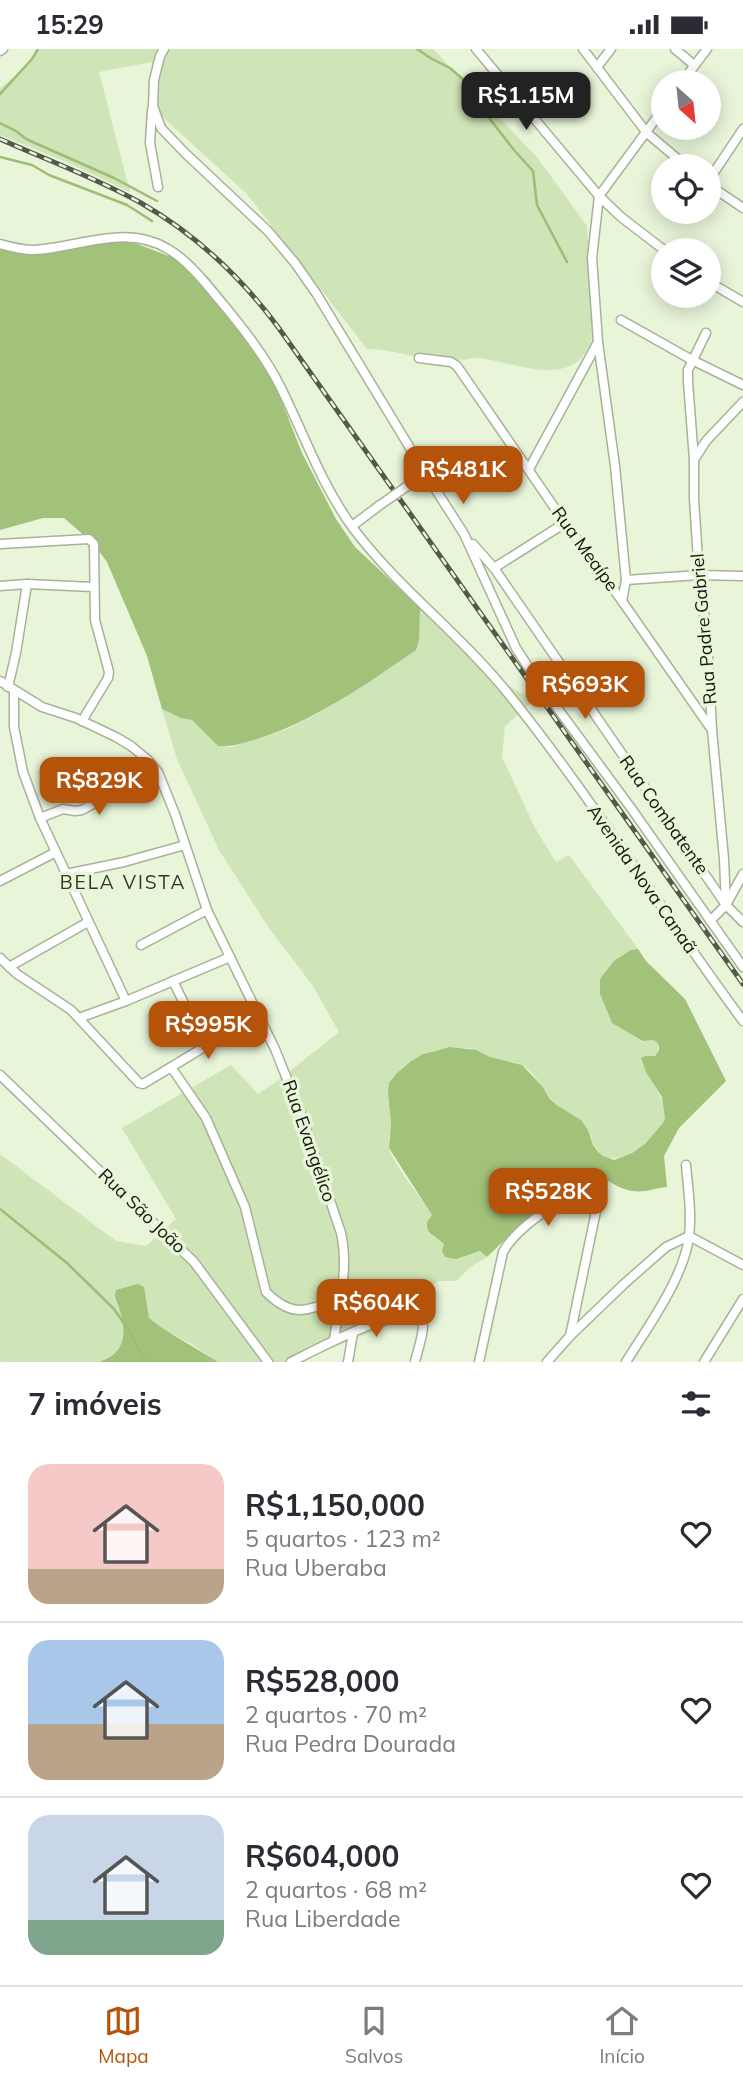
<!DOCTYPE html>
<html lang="pt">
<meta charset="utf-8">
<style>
:root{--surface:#fff;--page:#f2f2f3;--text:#2b2b33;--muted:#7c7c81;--line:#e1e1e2;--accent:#b45309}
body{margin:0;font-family:Mulish,sans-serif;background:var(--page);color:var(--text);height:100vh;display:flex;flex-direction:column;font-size:26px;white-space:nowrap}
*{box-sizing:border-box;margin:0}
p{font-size:23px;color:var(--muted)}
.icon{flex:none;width:38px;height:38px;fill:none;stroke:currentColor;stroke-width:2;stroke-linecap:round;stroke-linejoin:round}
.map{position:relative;height:1313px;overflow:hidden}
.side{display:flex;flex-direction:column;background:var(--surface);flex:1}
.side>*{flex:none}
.needle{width:46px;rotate:153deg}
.controls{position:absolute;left:651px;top:21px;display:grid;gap:14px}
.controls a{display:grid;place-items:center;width:70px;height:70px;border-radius:50%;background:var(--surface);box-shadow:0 4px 18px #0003;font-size:35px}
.price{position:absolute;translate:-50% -60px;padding:0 16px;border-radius:14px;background:var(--accent);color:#fff;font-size:23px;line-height:46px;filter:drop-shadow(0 2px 4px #0008)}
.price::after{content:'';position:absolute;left:50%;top:42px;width:21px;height:16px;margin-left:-10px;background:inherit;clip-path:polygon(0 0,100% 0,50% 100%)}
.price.active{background:#222;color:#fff}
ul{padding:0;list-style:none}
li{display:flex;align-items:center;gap:21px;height:175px;padding:0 28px}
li+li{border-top:2px solid var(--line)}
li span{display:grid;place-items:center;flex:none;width:196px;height:140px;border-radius:21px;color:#555}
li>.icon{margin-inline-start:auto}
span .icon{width:84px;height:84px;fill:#fffc;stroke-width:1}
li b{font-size:30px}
h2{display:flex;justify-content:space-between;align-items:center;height:84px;padding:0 28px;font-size:30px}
.status{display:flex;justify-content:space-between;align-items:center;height:49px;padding:0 35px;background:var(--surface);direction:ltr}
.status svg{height:19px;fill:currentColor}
.tab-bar{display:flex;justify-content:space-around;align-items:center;height:98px;border-top:2px solid var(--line);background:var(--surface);font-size:19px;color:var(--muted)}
.tab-bar a{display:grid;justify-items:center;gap:4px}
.tab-bar .active{color:var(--accent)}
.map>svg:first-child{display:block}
</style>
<div class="status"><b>15:29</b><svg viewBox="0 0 49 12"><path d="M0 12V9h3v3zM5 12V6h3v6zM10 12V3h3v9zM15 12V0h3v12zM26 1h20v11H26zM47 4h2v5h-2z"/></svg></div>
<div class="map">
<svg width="743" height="1313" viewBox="0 0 743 1313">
<rect width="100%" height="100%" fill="#e8f5d9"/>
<g fill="#cfe4b7">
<path d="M39 0H433L536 107 587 177 595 283C591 293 587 304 579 311 554 333 508 312 479 309 472 309 465 311 458 311 447 312 436 310 425 309 406 307 387 299 367 300L247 145 155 61 151 44 152 13 99 23 130 143 62 111 0 86V39L19 24Z"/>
<path d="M420 559 487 625 534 651 505 677 502 708 535 779 556 813 569 806 638 900 631 901 600 930V945L612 974 643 992 654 991 659 996 657 1005 652 1007H646L642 1013C650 1031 664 1047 665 1066 665 1085 623 1116 605 1108 592 1102 594 1089 586 1078 577 1066 563 1063 553 1052 543 1041 536 1024 522 1016 513 1012 500 1012 491 1009 482 1005 476 1000 466 999 441 996 405 1006 394 1031 392 1036 388 1041 388 1046 388 1055 391 1064 391 1073 391 1081 388 1091 389 1099 392 1114 423 1151 432 1166L430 1170 433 1188 441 1192 456 1210 480 1202 487 1208 472 1217 456 1232H438L432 1237 427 1253 417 1268 387 1277 296 1313H218L193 1296 163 1280 149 1269 145 1246 120 1261C121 1268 125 1277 125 1284 125 1298 110 1309 99 1313H2L0 1312V1105L116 1192 146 1197 176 1170 122 1079 231 1016 258 1045 276 1033 339 983 313 937 269 879 219 801 177 710 162 660 181 669 192 671 218 697 232 698 282 682 310 669 345 649 419 575Z"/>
</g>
<g fill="#a1c278">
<path d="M127 191 192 216 208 228 224 248 272 328 302 404 336 470 355 498 420 559 419 591 416 601C366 635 318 670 260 689 246 693 234 698 218 697L192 671 181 669 162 660 147 607 107 513 94 495 64 469H43L0 481V199L78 196Z"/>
<path d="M638 900 646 912 685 950 726 1032 679 1079 664 1107 667 1138C655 1139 645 1144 633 1142 615 1140 608 1127 590 1127 552 1146 517 1178 487 1208L480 1202 456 1210 445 1208 442 1202 444 1195C436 1187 426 1186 427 1173L432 1166 389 1099 391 1074 388 1044 389 1034 397 1024 411 1012 423 1005 450 998 476 1001 490 1008 522 1016 542 1037 550 1050 558 1057 581 1071 588 1081 593 1096 598 1103 603 1107 614 1111 632 1104 646 1094 663 1074 665 1069 662 1048 646 1023 641 1009 646 1007H655L659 1001V996L654 991 643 992 612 974 600 945V930L614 912 631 901Z"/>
<path d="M138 1235 144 1238 149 1269C170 1286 195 1298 218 1313H99C134 1301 124 1273 115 1247L116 1241Z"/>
</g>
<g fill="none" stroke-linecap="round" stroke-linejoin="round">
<g stroke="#9cbd73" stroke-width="2.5">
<path d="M417 0 432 10 450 19 465 32 483 61 514 101 533 122 537 156 567 213"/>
<path d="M0 45 32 10 38 0"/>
<path d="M0 74 16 82 26 90 114 129 157 152"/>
<path d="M0 108 32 116 49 126 127 156 152 172"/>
<path d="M0 1160 67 1214 114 1260 128 1280 146 1313"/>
</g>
<g stroke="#a6b398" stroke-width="11">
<g id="minor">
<path d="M164 0 160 7 154 31 153 57 161 79 185 104 268 182 295 214 316 244 427 427 464 485 516 599 536 630 631 759 743 918"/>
<path d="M476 0 599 147 621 168 664 201"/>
<path d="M583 0 647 84 686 117"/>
<path d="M675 0 694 16"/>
<path d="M0 2 3 0"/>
<path d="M597 18 611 0"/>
<path d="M682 33 707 0"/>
<path d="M152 61 150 94 158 138"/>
<path d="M709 131 743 80"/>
<path d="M709 136 743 159"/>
<path d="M0 195C11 198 23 201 34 201 78 199 126 174 168 200 186 210 204 232 217 248 240 275 264 305 280 337 304 385 321 435 353 479 398 539 459 584 506 642 591 747 662 863 743 972"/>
<path d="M709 233 743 253"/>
<path d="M621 271 692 311 743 336"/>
<path d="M706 284 688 321V333L694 411V450L699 526 707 587 712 681 724 810 726 856 710 872"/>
<path d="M419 309 451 313 457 317 565 474 622 552 712 681"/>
<path d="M694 411 706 392 743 353"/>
<path d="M529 420 598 293"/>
<path d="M406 438 427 427"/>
<path d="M352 477 380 456"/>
<path d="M0 495 89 490 94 495 95 571 109 623 108 629 82 672"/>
<path d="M473 495 494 519 726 856 743 873"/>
<path d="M494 519 565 474"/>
<path d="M626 531 699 526 743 527"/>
<path d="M0 537 27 535 93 538"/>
<path d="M622 552 626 531 615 417 598 293 592 209 599 147 663 60"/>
<path d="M0 632 42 658 76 669 116 688 131 697 148 711 158 723 175 765 207 861 275 1000 301 1065 341 1184C349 1220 339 1255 334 1291"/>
<path d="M8 638 16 604 27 535"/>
<path d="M14 642V678L23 723 40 769 126 952"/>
<path d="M40 769 63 760 75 762 82 761 143 728"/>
<path d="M66 825 124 813 185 796"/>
<path d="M0 832 56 803"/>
<path d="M726 856 743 825"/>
<path d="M141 896 207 861"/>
<path d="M0 909 17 925 71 961 139 1034 143 1035 259 965"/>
<path d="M9 918 88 873"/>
<path d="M173 932 205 997"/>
<path d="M79 969 126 952 230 908"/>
<path d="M171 1018 206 1069 245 1158 266 1243C294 1271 309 1261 341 1248"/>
<path d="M0 1026 194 1213 268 1313"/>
<path d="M291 1313C331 1293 373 1271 417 1261 430 1272 418 1298 415 1313"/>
<path d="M348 1313 353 1284"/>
<path d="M479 1313 503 1203C518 1176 556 1156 581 1137L592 1135 598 1141 599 1148 570 1287"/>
<path d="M547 1313 570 1287 624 1235 666 1198 689 1187 743 1216"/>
<path d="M626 1313C647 1279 685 1227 689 1187 692 1164 688 1139 686 1116"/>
<path d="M704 1313 743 1250"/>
</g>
</g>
<use href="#minor" stroke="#fff" stroke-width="8"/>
<g stroke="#535a4a" stroke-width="5">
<path id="rail" d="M0 90C47 111 96 129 141 154 195 185 241 228 278 278L743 935"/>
</g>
<use href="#rail" stroke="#e8f5d9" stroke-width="2.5" stroke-dasharray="8" stroke-linecap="butt"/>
<g stroke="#a6b398" stroke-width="11" stroke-linecap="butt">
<path id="minor-bridge" d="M380 456 406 438"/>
</g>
<use href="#minor-bridge" stroke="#fff" stroke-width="8"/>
</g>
<g text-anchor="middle" stroke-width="7" stroke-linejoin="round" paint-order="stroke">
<g font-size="18" fill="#12160c" stroke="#e8f5d9">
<text transform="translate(585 500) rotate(54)" y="6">Rua Meaípe</text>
<text transform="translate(704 580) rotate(-95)" y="6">Rua Padre Gabriel</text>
<text transform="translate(664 766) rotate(55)" y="6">Rua Combatente</text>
<text transform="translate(642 830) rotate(55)" y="6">Avenida Nova Canaã</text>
<text transform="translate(309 1092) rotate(71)" y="6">Rua Evangélico</text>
<text transform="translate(142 1162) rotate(44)" y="6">Rua São João</text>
</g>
<g font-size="19" letter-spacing="2" fill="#2d3721" stroke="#e8f5d9">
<text x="123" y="840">BELA VISTA</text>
</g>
</g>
</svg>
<div class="controls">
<a><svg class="needle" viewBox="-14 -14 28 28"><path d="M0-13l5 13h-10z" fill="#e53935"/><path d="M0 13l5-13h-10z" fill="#7c7c81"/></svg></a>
<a><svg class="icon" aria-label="locate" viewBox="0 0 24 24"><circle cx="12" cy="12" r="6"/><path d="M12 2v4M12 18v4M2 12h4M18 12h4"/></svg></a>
<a><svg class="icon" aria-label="layers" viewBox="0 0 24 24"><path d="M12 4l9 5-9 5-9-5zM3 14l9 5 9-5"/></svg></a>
</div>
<b class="price active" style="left:526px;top:83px">R$1.15M</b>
<b class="price" style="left:463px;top:457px">R$481K</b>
<b class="price" style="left:585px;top:672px">R$693K</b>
<b class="price" style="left:99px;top:768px">R$829K</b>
<b class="price" style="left:208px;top:1012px">R$995K</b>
<b class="price" style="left:548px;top:1179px">R$528K</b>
<b class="price" style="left:376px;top:1290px">R$604K</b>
</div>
<section class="side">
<h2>7 imóveis<svg class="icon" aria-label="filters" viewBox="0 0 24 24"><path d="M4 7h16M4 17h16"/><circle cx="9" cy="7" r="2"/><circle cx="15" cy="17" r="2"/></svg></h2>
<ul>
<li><span style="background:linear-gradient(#f6c9c9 75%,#b9a48a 0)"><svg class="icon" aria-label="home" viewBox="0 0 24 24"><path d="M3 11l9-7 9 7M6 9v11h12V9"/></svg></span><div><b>R$1,150,000</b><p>5 quartos · 123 m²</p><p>Rua Uberaba</p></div><svg class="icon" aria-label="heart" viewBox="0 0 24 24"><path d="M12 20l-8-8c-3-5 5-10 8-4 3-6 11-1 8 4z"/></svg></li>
<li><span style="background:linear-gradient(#a9c7e8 60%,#b9a48a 0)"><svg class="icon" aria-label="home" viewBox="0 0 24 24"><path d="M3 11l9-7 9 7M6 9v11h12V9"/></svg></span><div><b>R$528,000</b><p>2 quartos · 70 m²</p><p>Rua Pedra Dourada</p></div><svg class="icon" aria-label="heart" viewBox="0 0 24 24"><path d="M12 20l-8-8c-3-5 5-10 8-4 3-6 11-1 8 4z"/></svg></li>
<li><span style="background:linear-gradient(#c9d6e8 75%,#7fa58c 0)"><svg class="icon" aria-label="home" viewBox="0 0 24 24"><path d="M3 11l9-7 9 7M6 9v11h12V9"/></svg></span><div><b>R$604,000</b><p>2 quartos · 68 m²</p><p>Rua Liberdade</p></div><svg class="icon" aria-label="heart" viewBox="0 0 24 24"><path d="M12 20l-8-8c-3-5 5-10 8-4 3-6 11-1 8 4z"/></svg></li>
</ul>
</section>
<nav class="tab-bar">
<a class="active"><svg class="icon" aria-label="map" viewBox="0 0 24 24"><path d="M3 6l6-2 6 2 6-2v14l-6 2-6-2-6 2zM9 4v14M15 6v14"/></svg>Mapa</a>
<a><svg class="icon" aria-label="saved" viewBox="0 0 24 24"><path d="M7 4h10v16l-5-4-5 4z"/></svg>Salvos</a>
<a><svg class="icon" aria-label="home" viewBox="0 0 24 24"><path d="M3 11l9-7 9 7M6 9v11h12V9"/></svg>Início</a>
</nav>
